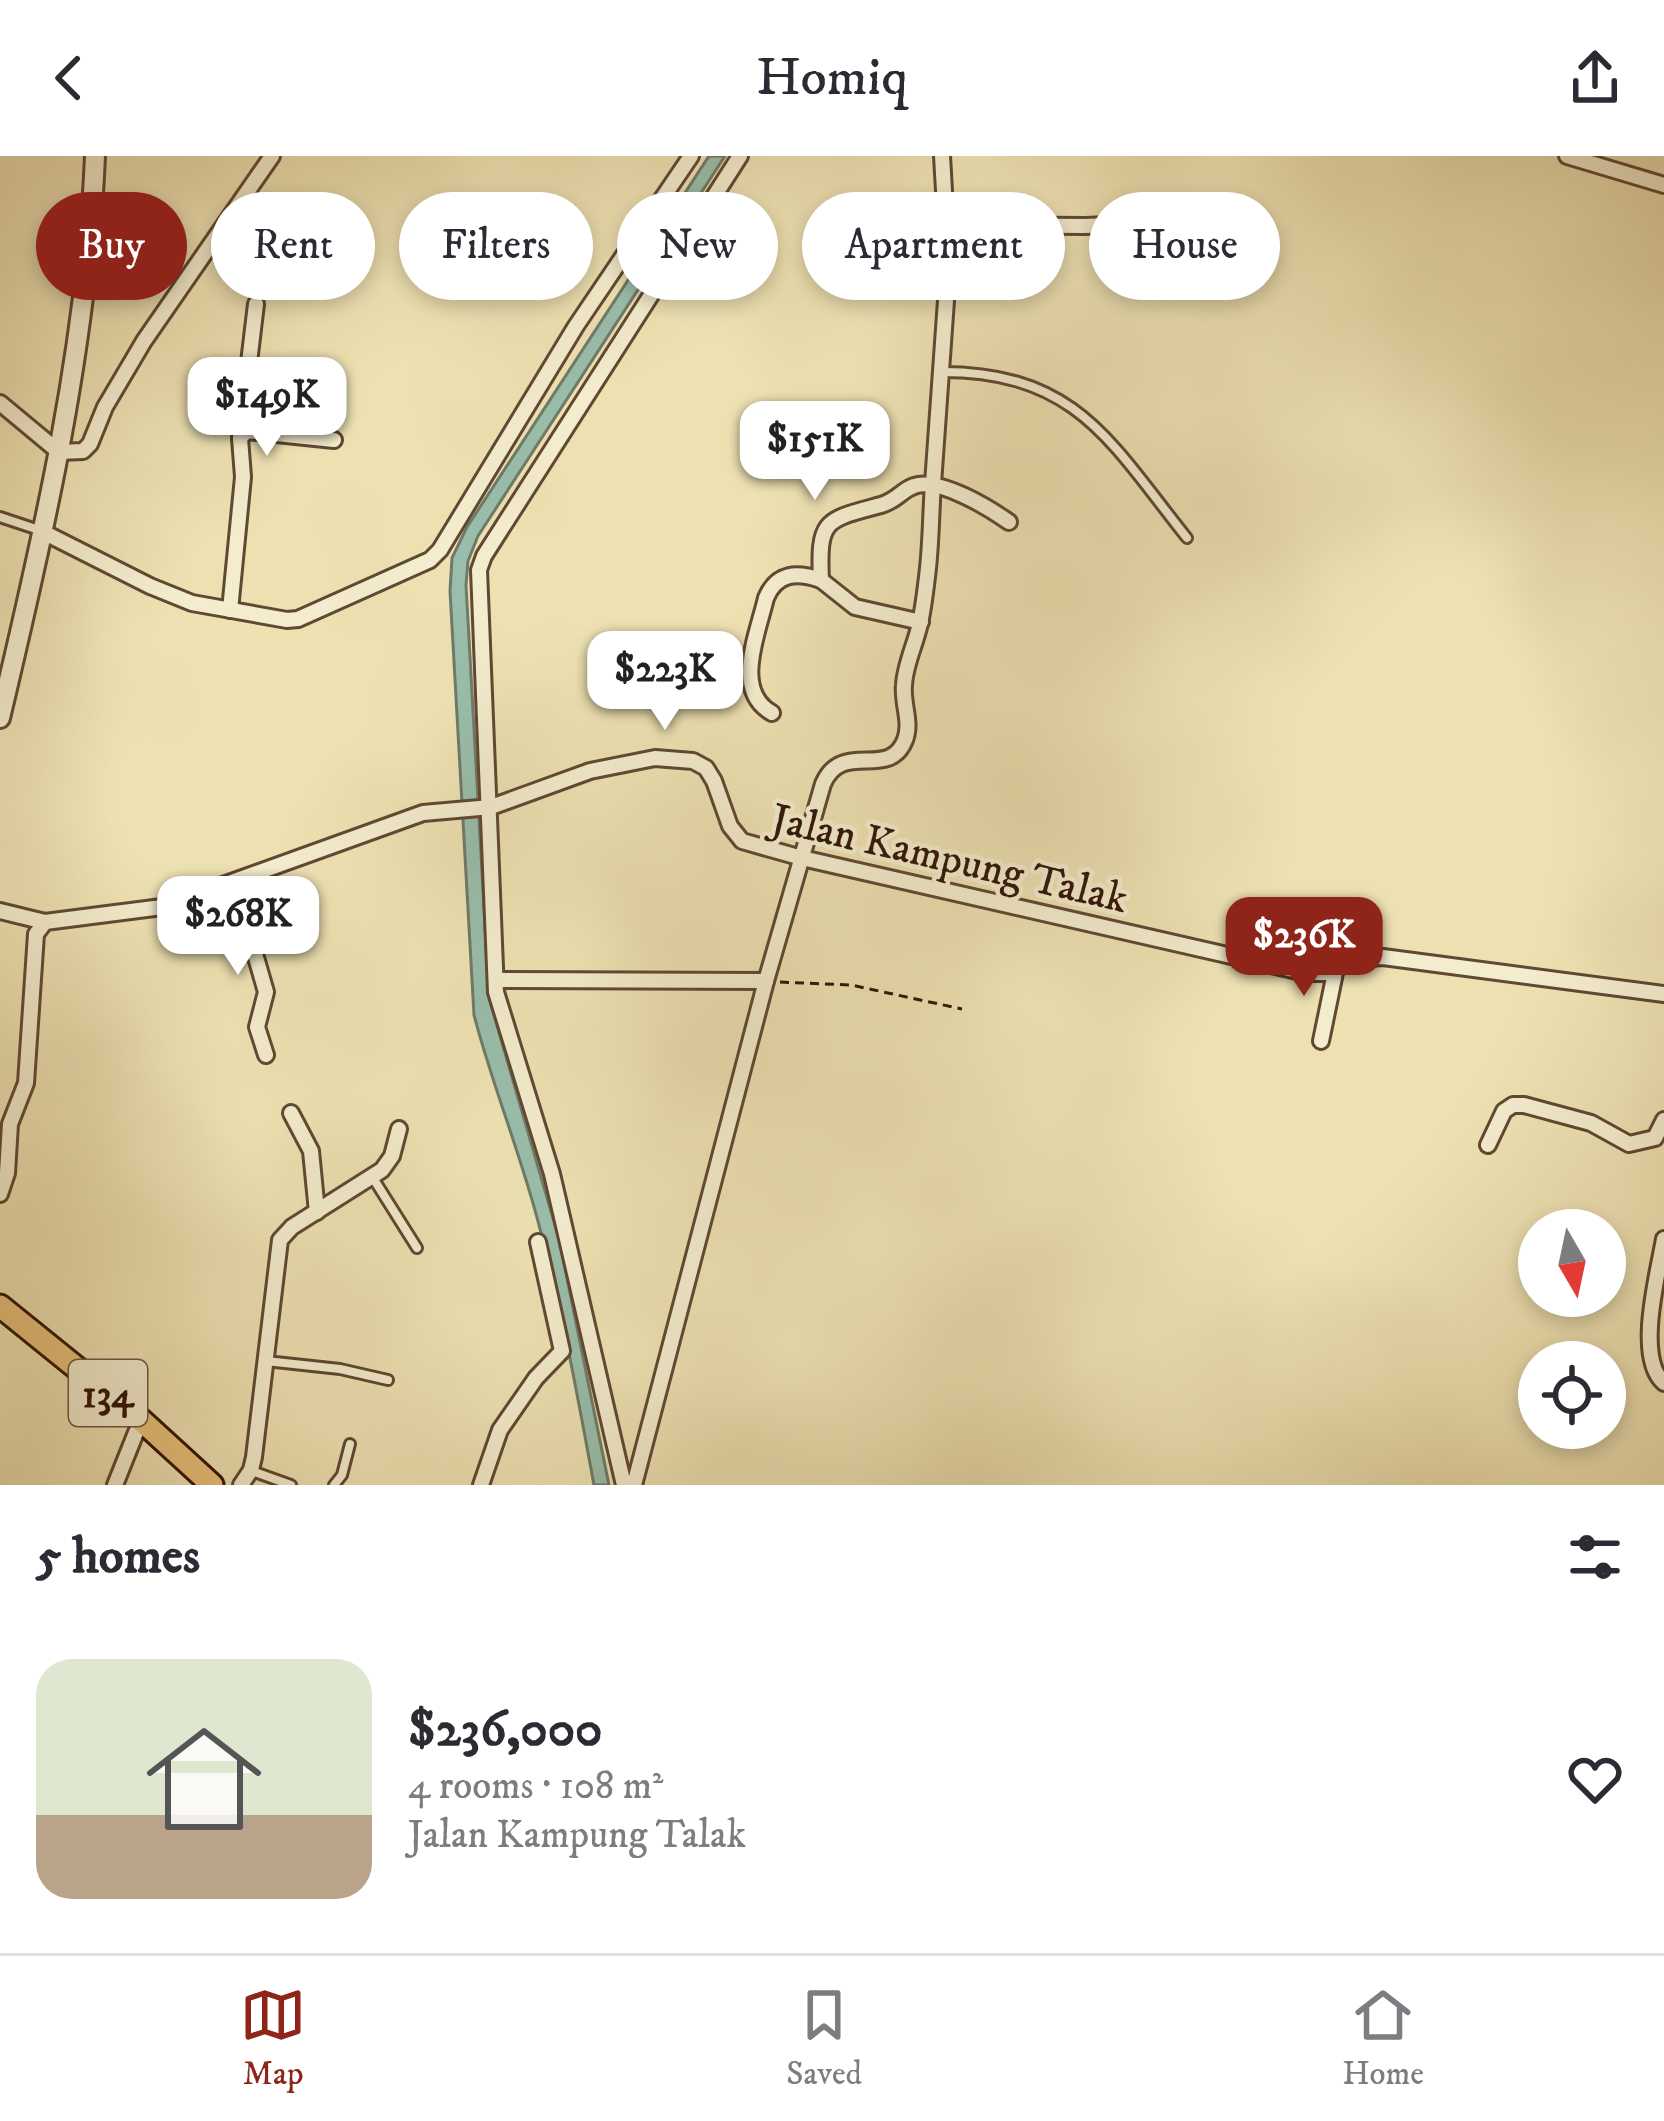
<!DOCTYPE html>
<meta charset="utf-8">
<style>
:root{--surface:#fff;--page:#f2f2f3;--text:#2b2b33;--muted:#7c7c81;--line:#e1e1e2;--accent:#8f2418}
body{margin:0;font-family:"IM FELL DW Pica",serif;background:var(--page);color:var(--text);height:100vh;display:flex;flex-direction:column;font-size:45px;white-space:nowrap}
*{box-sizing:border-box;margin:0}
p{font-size:39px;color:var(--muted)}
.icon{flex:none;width:66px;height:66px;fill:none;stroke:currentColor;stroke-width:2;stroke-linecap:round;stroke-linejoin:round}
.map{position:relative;height:1329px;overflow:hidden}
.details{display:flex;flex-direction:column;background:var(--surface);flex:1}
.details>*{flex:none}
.banner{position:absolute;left:36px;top:36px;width:1593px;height:108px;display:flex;gap:24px}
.needle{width:78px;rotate:171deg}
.controls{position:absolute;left:1518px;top:1053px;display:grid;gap:24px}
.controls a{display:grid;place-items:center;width:108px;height:108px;border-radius:50%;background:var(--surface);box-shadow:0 6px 18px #0003;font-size:60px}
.price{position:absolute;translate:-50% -102px;padding:0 27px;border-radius:24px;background:#fff;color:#222;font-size:39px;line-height:78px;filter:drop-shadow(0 3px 6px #0008)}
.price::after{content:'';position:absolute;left:50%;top:72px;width:36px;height:27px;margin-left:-18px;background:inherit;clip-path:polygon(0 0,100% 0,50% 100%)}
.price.active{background:var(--accent);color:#fff}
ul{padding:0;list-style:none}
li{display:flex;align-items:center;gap:36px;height:300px;padding:0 36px}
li+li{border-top:3px solid var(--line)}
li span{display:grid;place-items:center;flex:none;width:336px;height:240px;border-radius:36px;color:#555}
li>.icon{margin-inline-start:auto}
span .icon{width:144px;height:144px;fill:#fffc;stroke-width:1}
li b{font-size:51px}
h2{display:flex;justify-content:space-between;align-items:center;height:144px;padding:0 36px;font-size:51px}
.tag{padding:0 42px;border-radius:54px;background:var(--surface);box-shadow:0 6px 18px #0003;font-size:42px;line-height:108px}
.tag.active{background:var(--accent);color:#fff}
header{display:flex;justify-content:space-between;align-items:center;height:156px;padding:0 36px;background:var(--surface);font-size:54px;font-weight:600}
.dock{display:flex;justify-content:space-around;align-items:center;height:168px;border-top:3px solid var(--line);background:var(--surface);font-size:33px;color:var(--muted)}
.dock a{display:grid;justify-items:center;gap:6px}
.dock .active{color:var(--accent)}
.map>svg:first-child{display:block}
</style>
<header><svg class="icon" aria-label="back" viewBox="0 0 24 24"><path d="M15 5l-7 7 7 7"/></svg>Homiq<svg class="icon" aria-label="share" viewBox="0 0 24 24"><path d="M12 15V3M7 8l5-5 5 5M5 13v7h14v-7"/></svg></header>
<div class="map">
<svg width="1664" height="1329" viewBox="0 0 1664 1329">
<rect width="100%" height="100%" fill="#ede1b2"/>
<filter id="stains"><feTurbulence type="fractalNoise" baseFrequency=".00167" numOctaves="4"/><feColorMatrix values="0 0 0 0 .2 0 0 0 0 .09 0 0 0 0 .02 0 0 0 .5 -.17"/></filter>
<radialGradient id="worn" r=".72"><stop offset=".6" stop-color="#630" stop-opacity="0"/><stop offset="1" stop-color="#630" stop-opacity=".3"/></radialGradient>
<path fill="#99beab" stroke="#6f7a6a" stroke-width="3" d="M709 0H725L478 380 468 405 466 429 489 842 559 1083 609 1329H594C578 1243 563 1158 540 1073 522 1001 493 932 474 859L450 435 452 402 467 371Z"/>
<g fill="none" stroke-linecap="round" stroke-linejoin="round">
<g stroke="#604833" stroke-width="14">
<g id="service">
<path d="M942 216C1077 216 1111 287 1187 382"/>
<path d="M0 361 42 375"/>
<path d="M373 1022 417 1092"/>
<path d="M266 1205 340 1213 388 1224"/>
<path d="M252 1315 291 1329"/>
<path d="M334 1329 342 1319 350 1288"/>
</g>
</g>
<g stroke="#604833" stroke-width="20">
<g id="minor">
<path d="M1567 0 1664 29"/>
<path d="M946 69 1085 70 1219 64"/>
<path d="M0 247 59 296 83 295 90 288 105 251 144 185 272 0"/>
<path d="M240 282 247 275 334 284"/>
<path d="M43 376 150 430 192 447 287 464 298 463 430 404 440 394 576 170 691 0"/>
<path d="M230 454 243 321 240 282 256 148"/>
<path d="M921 466 855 451 821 424C818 362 826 364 881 349 896 345 902 334 914 330 939 321 989 352 1009 366"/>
<path d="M772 557C732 535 758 477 766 442 777 416 797 416 821 424"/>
<path d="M241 723 254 748 251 784 266 836 257 871 266 899"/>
<path d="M0 755 45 766 162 751 423 657 491 651 590 615 655 602 693 605 706 612 714 625 730 670 742 685 802 702 1306 817H1327L1355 803 1383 801 1664 838"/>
<path d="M496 824 766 825"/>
<path d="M1321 885 1336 812"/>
<path d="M291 957 311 995 317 1056"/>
<path d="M1488 989 1504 955 1513 949H1524L1591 967 1629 988 1655 982 1664 964"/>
<path d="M0 1038 7 1017 10 968 26 927 36 778 45 766"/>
<path d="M1664 1083C1658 1118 1635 1202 1664 1227"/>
<path d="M115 1329 141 1264"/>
<path d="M241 1329 251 1314 254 1301 280 1084 292 1071 382 1014 392 1000 399 973"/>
<path d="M481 1329 500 1274 536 1222 562 1195 538 1086"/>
<path d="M624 1329 552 1018 496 836 479 414 484 400 740 0"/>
<path d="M634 1329 766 825 823 628C842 583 889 625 905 584 912 566 902 548 904 529 905 508 916 487 920 467 924 449 926 430 928 412 931 384 931 356 933 328 938 248 945 168 950 88L946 69 942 0"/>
</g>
</g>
<g stroke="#604833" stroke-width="24">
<path id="tertiary" d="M0 562C44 377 87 190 95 0"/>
</g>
<g stroke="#311509" stroke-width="27">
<path id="primary" d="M0 1150 141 1264 212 1329"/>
</g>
<path stroke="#311509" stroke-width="3" stroke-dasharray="9 6" stroke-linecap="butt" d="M780 826 851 829 962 853"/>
<use href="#service" stroke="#f3eccd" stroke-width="8"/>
<use href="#minor" stroke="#f3eccd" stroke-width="14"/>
<use href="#tertiary" stroke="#f3eccd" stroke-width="18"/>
<use href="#primary" stroke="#e6c079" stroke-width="21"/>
</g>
<g text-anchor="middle" stroke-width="9" stroke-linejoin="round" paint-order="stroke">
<rect fill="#f3eccd" stroke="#6b5644" stroke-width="3" x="69" y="1204" width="78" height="66" rx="9"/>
<g font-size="39" font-weight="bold" fill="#311509">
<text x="108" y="1251">134</text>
</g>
<g font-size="42" fill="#311509" stroke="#f3eccd">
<text transform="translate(950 701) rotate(13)" y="15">Jalan Kampung Talak</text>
</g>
</g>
<rect width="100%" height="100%" filter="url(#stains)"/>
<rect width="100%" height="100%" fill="url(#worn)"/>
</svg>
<div class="controls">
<a><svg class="needle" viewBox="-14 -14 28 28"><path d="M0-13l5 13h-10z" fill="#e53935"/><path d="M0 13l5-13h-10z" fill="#7c7c81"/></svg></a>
<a><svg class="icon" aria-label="locate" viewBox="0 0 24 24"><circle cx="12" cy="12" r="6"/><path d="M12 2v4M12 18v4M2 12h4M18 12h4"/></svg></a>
</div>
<b class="price" style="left:267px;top:303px">$149K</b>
<b class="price" style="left:815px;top:347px">$151K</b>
<b class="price" style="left:665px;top:577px">$223K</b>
<b class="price" style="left:238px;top:822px">$268K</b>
<b class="price active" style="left:1304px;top:843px">$236K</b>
<div class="banner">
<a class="tag active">Buy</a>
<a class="tag">Rent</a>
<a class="tag">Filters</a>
<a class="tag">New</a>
<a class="tag">Apartment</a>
<a class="tag">House</a>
</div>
</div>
<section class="details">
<h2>5 homes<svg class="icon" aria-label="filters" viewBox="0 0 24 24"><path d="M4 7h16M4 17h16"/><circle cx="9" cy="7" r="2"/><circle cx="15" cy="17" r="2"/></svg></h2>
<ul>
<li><span style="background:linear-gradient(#dfe7d0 65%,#b9a48a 0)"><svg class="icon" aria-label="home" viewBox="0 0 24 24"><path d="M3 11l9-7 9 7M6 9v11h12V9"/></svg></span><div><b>$236,000</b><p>4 rooms · 108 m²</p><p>Jalan Kampung Talak</p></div><svg class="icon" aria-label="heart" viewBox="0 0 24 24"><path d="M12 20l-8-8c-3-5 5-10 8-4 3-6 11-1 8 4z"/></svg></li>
</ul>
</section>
<nav class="dock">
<a class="active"><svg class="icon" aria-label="map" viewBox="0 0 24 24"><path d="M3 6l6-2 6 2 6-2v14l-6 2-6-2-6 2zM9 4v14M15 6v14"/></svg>Map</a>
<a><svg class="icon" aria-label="saved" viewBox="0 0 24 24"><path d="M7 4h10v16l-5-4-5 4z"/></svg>Saved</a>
<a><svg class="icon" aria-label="home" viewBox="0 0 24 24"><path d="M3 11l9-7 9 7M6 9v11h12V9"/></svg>Home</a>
</nav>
